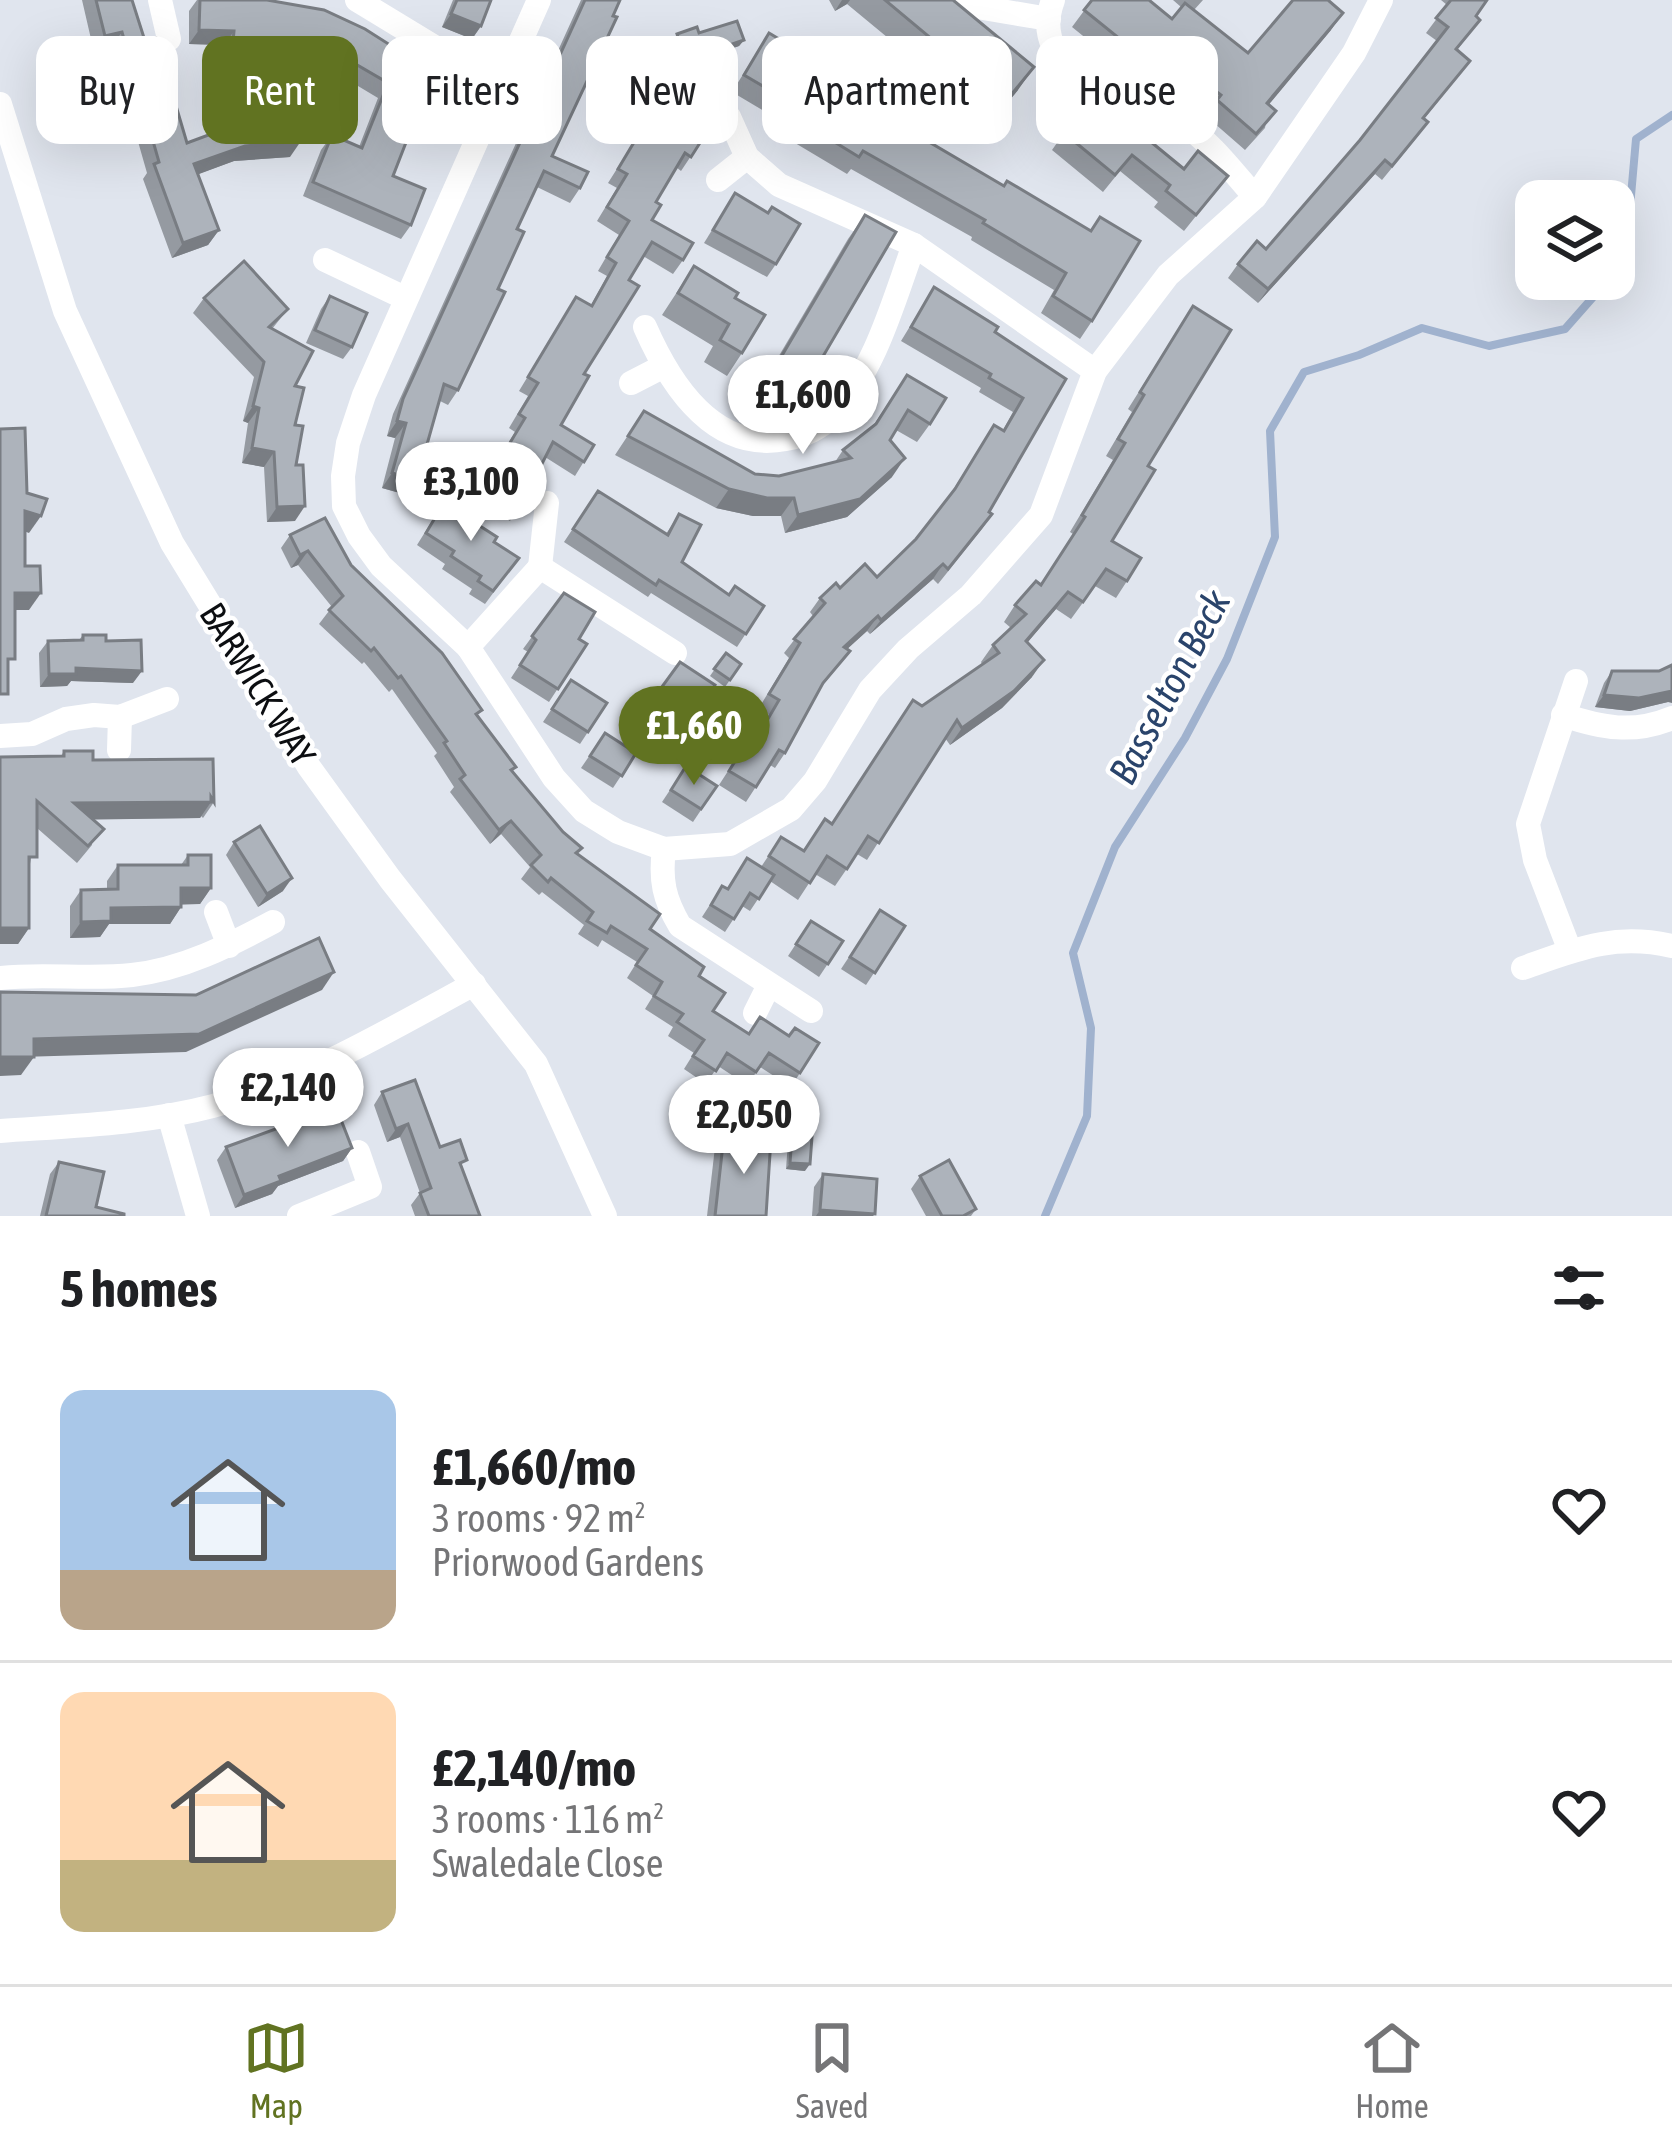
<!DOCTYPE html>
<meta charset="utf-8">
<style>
:root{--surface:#fff;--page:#f2f2f2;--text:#202124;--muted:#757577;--line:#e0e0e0;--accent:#617321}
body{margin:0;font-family:"Asap Condensed",sans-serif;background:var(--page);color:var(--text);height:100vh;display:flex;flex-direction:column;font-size:45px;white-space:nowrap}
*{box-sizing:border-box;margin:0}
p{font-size:39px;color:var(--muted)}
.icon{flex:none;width:66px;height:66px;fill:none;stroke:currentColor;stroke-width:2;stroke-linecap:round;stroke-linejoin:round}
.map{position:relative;height:1216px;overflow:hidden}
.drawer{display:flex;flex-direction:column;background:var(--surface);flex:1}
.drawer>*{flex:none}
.top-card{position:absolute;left:36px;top:36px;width:1602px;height:108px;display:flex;gap:24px}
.controls{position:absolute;left:1515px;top:180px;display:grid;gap:24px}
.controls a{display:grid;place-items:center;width:120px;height:120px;border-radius:24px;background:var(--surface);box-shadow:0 12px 48px #0002;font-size:60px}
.price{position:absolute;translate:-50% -102px;padding:0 27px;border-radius:42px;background:#fff;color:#222;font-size:39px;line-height:78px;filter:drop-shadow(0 3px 6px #0008)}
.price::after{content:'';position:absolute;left:50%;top:72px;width:36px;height:27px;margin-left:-18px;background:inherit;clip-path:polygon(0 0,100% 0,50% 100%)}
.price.current{background:var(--accent);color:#fff}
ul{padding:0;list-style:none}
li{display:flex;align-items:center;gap:36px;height:300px;padding:0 60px}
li+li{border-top:3px solid var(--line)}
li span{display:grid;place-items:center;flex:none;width:336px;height:240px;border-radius:24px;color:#555}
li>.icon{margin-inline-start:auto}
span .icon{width:144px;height:144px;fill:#fffc;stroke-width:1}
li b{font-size:51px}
h2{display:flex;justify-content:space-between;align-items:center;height:144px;padding:0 60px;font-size:51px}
.chip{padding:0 42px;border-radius:24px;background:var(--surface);box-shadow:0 12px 48px #0002;font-size:42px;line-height:108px}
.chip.current{background:var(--accent);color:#fff}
.tabs{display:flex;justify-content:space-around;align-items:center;height:168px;border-top:3px solid var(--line);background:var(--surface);font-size:33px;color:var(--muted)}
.tabs a{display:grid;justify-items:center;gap:6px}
.tabs .current{color:var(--accent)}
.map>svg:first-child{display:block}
</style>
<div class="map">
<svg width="1672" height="1216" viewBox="0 0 1672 1216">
<rect width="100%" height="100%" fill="#e0e5ee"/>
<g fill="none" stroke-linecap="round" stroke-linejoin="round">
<g stroke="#a0b2ce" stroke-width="8">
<path d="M1614 261 1630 207 1636 139 1672 115"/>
<path d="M1045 1216 1087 1116 1091 1028 1073 953 1115 847 1185 738 1227 659 1275 537 1270 431 1304 372 1359 355 1422 328 1489 346 1565 329 1609 279"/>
</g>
<g stroke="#fff" stroke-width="24">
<path d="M160 0 169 39"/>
<path d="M357 0 441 51 503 79"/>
<path d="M539 0 364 395 348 443 343 476 344 506 359 536 381 566 468 647 554 778 584 811 618 832 664 849 730 844 791 809 815 781 870 690 908 649 971 595 1041 515 1095 371 1168 275 1255 197 1354 53 1381 0"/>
<path d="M959 0 971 6 1049 19"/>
<path d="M1053 0C1024 79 1137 94 1182 123 1211 142 1233 172 1255 197"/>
<path d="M0 104 65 311 172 543 309 767 390 879 536 1064 605 1216"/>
<path d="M729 117 747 157 779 185 914 245 1095 371"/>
<path d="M718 180 747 157"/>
<path d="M325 260 405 298"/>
<path d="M645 327C670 384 713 453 786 439 803 436 822 428 834 414 876 368 893 302 914 245"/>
<path d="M631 383 662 367"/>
<path d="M540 567 547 503"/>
<path d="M468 647 540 567 675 653"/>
<path d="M1563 715C1602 728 1633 734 1672 718"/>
<path d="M0 736 32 734 66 719 94 715 120 717 167 699"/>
<path d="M119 750 120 717"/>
<path d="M664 849C660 880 664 899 680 926L811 1011"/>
<path d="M216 912 229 946"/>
<path d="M1570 951 1535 860 1528 824 1576 681"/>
<path d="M1523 968C1577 949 1614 933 1672 946"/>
<path d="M0 978C44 973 89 980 132 975 184 969 228 946 273 922"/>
<path d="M755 1013 768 987"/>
<path d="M169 1115 198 1216"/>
<path d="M0 1131C70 1126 145 1124 213 1106 306 1080 389 1030 474 984"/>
<path d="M299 1216 370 1187 358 1152"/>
</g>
</g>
<g fill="#959aa1">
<path d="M82 0H132L145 41 187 143 246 121 256 105 290 157 234 161 198 174 219 230 208 245 172 258 143 179 147 173 111 47 94 52Z"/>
<path d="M197 0H267L457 125 447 140 412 125 393 176 411 225 401 239 303 196 321 150 332 135 359 147 378 98 343 77 340 81 293 64 223 56 224 45 189 44V11Z"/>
<path d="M453 0H491L481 26 472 39 442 27Z"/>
<path d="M581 0H620L552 156 580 188 570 203 537 187 517 229 498 289 458 390 448 405 440 401 407 495 382 488 395 438 387 436 393 414Z"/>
<path d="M829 0H953L1018 90 991 123 847 4 835 11Z"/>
<path d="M1092 0 1172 19 1181 7 1173 0H1203L1194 10 1248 53 1331 30 1269 104 1265 128 1245 150 1206 116 1209 111 1159 72 1156 76 1133 58 1124 69 1072 27Z"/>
<path d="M1441 0H1488L1476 16 1480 20 1457 50 1470 61 1424 119 1428 122 1418 136 1382 180 1375 174 1258 303 1228 278 1238 264 1266 249 1360 140 1437 41 1426 33 1447 5Z"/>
<path d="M699 33 744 40 739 46 683 65 691 126 705 135 681 171 676 167 656 202 652 220 683 260 673 274 643 256 629 280 561 425 594 445 575 476 545 457 520 507 510 521 474 499 515 432 509 428 528 396 519 391 576 297 591 305 607 276 598 271 619 235 597 221 617 188 608 183 639 134 649 140 662 118 641 105 671 58 680 64 673 40 677 34Z"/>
<path d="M769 33 813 78 854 103 919 136 1004 186 1090 231 1100 217 1092 321 1080 339 1041 313 1054 290 971 240 972 237 851 169 847 174 785 137 791 127 732 92Z"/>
<path d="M1064 133 1184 169 1228 176 1184 231 1154 207 1158 202 1120 171 1103 192 1052 150Z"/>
<path d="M735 193 776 264 767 277 704 243Z"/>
<path d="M865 215 805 387 788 412 757 393 848 239Z"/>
<path d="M694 266 735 298 742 353 727 376 704 362 713 346 662 315Z"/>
<path d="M934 287 995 332 1066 379 989 512 992 514 982 529 938 584 933 579 870 634 867 631 847 649 850 651 819 690 785 753 775 768 770 765 746 802 719 785 745 745 750 748 769 715 759 708 789 658 784 653 813 616 810 612 820 598 840 588 877 577 916 539 948 498 994 425 1003 430 1013 412 979 392 981 388 901 341Z"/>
<path d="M330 296 352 347 343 359 306 343 321 309Z"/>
<path d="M204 298 288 309 272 329 295 386V521L267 522 264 467 242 463 248 423 243 421 254 377 193 313Z"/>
<path d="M1193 306 1148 466 1112 541 1127 581 1116 598 1095 586 1071 619 1056 609 1027 643 1032 677 1002 708 950 745 945 738 867 860 857 854 835 886 815 874 798 900 770 881 750 911 742 906 725 932 702 917 722 886 727 889 761 867 781 837 803 851 831 824 922 706 982 664 981 662 993 645 1011 628 1004 622 1015 605 1041 585 1073 534 1070 532 1113 460 1106 456 1132 412 1128 409Z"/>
<path d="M907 375 930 424 917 442 896 430 890 440 892 477 847 517 785 533 781 516H753L716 508 615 455 644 411 755 474 779 476 835 462 843 450 873 426Z"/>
<path d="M598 491 666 534 679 514 682 562 729 595 764 606 737 647 651 593 648 597 564 542Z"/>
<path d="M440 508 466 517 494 542 519 558 485 604 469 594 472 589 442 569 445 564 417 545Z"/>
<path d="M290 535 351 565 477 716 516 767 512 772 577 854 650 929 699 976 713 1011 748 1033 789 1036 819 1043 791 1087 760 1067 747 1085 718 1066 706 1084 684 1069 694 1053 668 1036 673 1027 645 1009 653 996 627 978 637 962 602 940 598 947 578 934 584 925 542 892 539 895 521 879 530 867 501 834 490 844 450 792 454 787 434 756 437 753 392 689 389 692 364 662 362 664 319 624 332 607 298 565 291 568 281 548Z"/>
<path d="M564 593 579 639 587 644 549 702 511 678 528 652 523 649Z"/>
<path d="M83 635 106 641 133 683 71 681 67 686 40 687 39 653 48 641 79 640Z"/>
<path d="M726 653 741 664 725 687 710 676Z"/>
<path d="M680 662 685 735 676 748 636 723Z"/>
<path d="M1612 671H1659L1668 702 1630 711 1595 707 1604 683Z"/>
<path d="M571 680 607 703 580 744 543 722Z"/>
<path d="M605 733 636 753 613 788 581 768Z"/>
<path d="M64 751 93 760 213 759 214 802 203 818 201 816 200 818 93 819 92 845 77 863 37 828 29 869V928L18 944H0V757L61 756Z"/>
<path d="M686 766 717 786 693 822 662 802Z"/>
<path d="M234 842 283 891 258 907 226 855Z"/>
<path d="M188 855 211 888 200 904H181V907L170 924H109L100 937 70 938V906L81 890 107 889V881L118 865H181Z"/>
<path d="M880 910 905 926 866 985 841 969Z"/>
<path d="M811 921 843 941 819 977 788 956Z"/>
<path d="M382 1092 462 1168 480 1216H415L411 1205 420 1193 400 1137 387 1142 374 1105Z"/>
<path d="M724 1135 766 1216H707L715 1147Z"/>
<path d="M792 1136 805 1171 786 1169 788 1142Z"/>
<path d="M226 1147 352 1148 343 1161 278 1186 272 1194 235 1208 217 1160Z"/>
<path d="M59 1162 96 1207 124 1216H40L50 1174Z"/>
<path d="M823 1174 873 1216H812L814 1187Z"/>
<path d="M920 1176 976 1209 971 1216H926L911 1189Z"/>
</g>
<g fill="#797d83">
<path d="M842 0H850L847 4 835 11Z"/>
<path d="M1343 13 1331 30 1256 120 1267 103Z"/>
<path d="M451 14 481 26 472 39 442 27Z"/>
<path d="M199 30 234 31 224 45 189 44Z"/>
<path d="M122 32 111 47 94 52 105 36Z"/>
<path d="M744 40 739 46 681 66 686 60Z"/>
<path d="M233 41 303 50 350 67 340 81 293 64 223 56Z"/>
<path d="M1034 67 1018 90 991 123 1006 101Z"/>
<path d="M419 109 457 125 447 140 409 124Z"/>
<path d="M301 141 290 157 234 161 183 180 194 164 245 146Z"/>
<path d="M1385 160 1375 174 1258 303 1268 289Z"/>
<path d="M219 230 208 245 172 258 183 243Z"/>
<path d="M253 406 259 408 248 423 243 421Z"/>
<path d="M397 421 406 423 395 438 387 436Z"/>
<path d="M252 448 274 452 264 467 242 463Z"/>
<path d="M905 458 892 477 847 517 785 533 798 515Z"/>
<path d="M392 473 417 480 407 495 382 488Z"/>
<path d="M729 489 794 498 781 516H753L716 508Z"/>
<path d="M305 506 295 521 267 522 277 507Z"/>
<path d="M25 511 41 516 29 533 13 527Z"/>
<path d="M308 551 298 565 291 568 300 555Z"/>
<path d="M943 564 933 579 870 634 881 620Z"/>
<path d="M1068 592 1056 609 1014 658 1026 641Z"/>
<path d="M15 593H41L29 610H3Z"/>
<path d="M878 616 867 631 834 661 844 647Z"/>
<path d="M1044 660 1032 677 1002 708 950 745 962 728Z"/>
<path d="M76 668 142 671 133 683 71 681 67 686 40 687 49 674Z"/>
<path d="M1672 691V703L1668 702 1630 711 1595 707 1604 695Z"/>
<path d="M211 802 200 818 63 820 74 803Z"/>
<path d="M511 821 501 834 490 844 499 830Z"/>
<path d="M292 878 283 891 258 907 267 894Z"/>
<path d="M181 888H211L200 904 170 905Z"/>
<path d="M181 907 170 924H109L100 937 70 938 81 922 111 908Z"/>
<path d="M0 928H29L18 944H0Z"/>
<path d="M334 972 322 990 186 1052 21 1057 34 1039Z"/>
<path d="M0 1057H34L21 1075 0 1076Z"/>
<path d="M408 1124 400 1137 387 1142 396 1129Z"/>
<path d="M352 1148 343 1161 278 1186 272 1194 235 1208 244 1195 279 1176Z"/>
<path d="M790 1163 810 1164 805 1171 786 1169Z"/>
<path d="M820 1210 875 1214 873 1216H816Z"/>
</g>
<g fill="#adb3bb" stroke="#797d83" stroke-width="3">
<path d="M96 0H132L145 41 156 38 187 143 257 117 256 105 298 102 301 141 245 146 194 164 219 230 183 243 154 164 159 162 122 32 105 36Z"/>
<path d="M200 0H267L324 10 365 29 423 66 473 87 457 125 419 109 393 176 425 189 411 225 313 182 332 135 362 148 388 83 352 62 350 67 303 50 233 41 234 31 199 30Z"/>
<path d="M457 0H491L481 26 451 14Z"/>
<path d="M585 0H620L613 16 617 17 552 156 588 172 580 188 544 171 517 229 524 232 498 289 505 292 458 390 444 384 417 480 392 473 406 423 397 421 403 399Z"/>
<path d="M885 0H953L1034 67 1006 101Z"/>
<path d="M1092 0H1149L1172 19 1185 3 1248 53 1293 0H1328L1343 13 1267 103 1276 111 1256 134 1217 100 1221 95 1170 56 1168 59 1145 41 1136 52 1084 10Z"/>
<path d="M1451 0H1487L1476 16 1480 20 1456 49 1470 61 1423 118 1428 122 1392 166 1385 160 1268 289 1238 264 1257 241 1266 249 1360 140 1448 27 1436 18Z"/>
<path d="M737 21 744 40 686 60 677 34 697 27 699 33Z"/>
<path d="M769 33 821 64 813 78 854 103 890 122 894 115 921 131 919 136 1004 186 1007 181 1091 231 1100 217 1140 241 1092 321 1053 296 1066 273 983 223 985 220 863 151 859 157 797 119 803 110 744 75Z"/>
<path d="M671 58 716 85 691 126 705 135 691 157 685 153 656 202 661 205 652 220 693 243 683 260 652 242 629 280 639 286 584 374 589 376 561 425 594 445 584 462 553 442 520 507 484 486 525 418 519 414 538 383 528 377 576 297 592 306 616 263 607 257 629 221 607 207 627 174 618 169 639 134 649 141 672 105 650 92Z"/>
<path d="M1095 96 1184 169 1198 151 1228 176 1196 215 1166 191 1170 185 1132 155 1115 175 1064 133Z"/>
<path d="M735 193 768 213 772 207 800 224 776 264 713 230Z"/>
<path d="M865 215 896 232 805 387 774 369Z"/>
<path d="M244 261 288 309 269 327 313 351 295 386 304 388 295 425 303 426 296 465H303L305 506 277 507 274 452 252 448 259 408 253 406 264 362 204 298Z"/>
<path d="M694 266 738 293 735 298 765 315 742 353 720 340 729 324 678 293Z"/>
<path d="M934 287 998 327 995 332 1066 379 989 512 992 514 948 569 943 564 881 620 878 616 844 647 850 651 823 683 785 753 779 750 756 787 729 771 745 745 751 748 779 700 769 694 800 643 794 639 825 603 820 598 836 583 840 588 865 564 877 577 916 539 955 489 994 425 1004 431 1023 398 989 378 991 374 911 327Z"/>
<path d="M330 296 367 313 352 347 315 330Z"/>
<path d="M1193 306 1231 330 1148 466 1155 470 1112 541 1141 558 1127 581 1106 569 1083 602 1068 592 1026 641 1044 660 1014 691 962 728 957 720 879 843 868 836 847 869 827 856 810 883 769 856 781 837 804 851 825 819 832 824 913 700 922 706 999 653 993 645 1026 614 1015 605 1036 581 1041 585 1085 517 1082 515 1125 443 1118 439 1144 395 1140 392Z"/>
<path d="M907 375 946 398 930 424 908 410 890 440 905 458 860 499 798 515 794 498H767L729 489 628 436 644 411 755 474 779 476 851 458 843 450 876 424Z"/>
<path d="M25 428 27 493 47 499 41 516 25 511V566H40L41 593H15V659H8V694H0V429Z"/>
<path d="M598 491 668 535 679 514 701 525 682 562 729 595 735 586 764 606 746 634 659 580 656 585 573 529Z"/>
<path d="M448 496 471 510 466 517 497 537 494 542 519 558 493 591 478 581 481 576 451 556 454 551 426 533Z"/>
<path d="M325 518 351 565 442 653 482 710 476 714 516 767 511 770 563 832 582 848 576 853 660 914 650 929 704 967 699 976 725 993 713 1011 749 1034 760 1017 789 1036 795 1028 819 1043 800 1073 769 1053 756 1072 727 1053 716 1071 693 1056 704 1040 677 1022 683 1014 654 996 662 982 636 965 647 949 611 926 607 933 587 921 593 912 551 878 548 882 531 865 541 855 511 821 499 830 460 779 465 775 444 743 447 741 401 676 398 678 374 648 371 651 329 610 343 596 308 551 300 555 290 535Z"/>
<path d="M564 593 595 612 579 639 587 644 558 689 520 665 536 640 532 636Z"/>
<path d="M83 635H106V641L141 640 142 671 76 668V674H49L48 641 83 640Z"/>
<path d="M726 653 741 664 730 680 714 669Z"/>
<path d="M680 662 715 685 685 735 645 710Z"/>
<path d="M1672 665V691L1639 698 1604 695 1612 671H1659Z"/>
<path d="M571 680 607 703 588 732 552 709Z"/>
<path d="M605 733 636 753 622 776 590 756Z"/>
<path d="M64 751H93V760L213 759 214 802 211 797V802L74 803 104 829 88 846 37 801V857H29V928H0V757L64 756Z"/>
<path d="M686 766 717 786 701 809 671 790Z"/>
<path d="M260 826 292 878 267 894 234 842Z"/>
<path d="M188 855H211V888H181V907L111 908V921L81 922V890L118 889V865H188Z"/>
<path d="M747 858 774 875 759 899 750 893 734 919 711 905 722 886 728 889Z"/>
<path d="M880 910 905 926 875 973 850 957Z"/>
<path d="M811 921 843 941 828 964 796 944Z"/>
<path d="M319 938 334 972 199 1034 34 1039V1057H0V992L196 995Z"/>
<path d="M415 1080 440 1147 460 1140 467 1160 460 1163 480 1216H429L420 1193 431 1188 408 1124 396 1129 382 1092Z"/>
<path d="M336 1107 352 1148 279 1176 281 1181 244 1195 226 1147Z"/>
<path d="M724 1135 771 1138 766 1216H715Z"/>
<path d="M792 1136 812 1137 810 1164 790 1163Z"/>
<path d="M949 1160 976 1209 963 1216H942L920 1176Z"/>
<path d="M59 1162 104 1172 96 1207 124 1214V1216H46Z"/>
<path d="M823 1174 877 1179 875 1214 820 1210Z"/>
</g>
<g text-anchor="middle" stroke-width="9" stroke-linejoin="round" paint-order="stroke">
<g font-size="36" fill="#0c0e11" stroke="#fff">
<text transform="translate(258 684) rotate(58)" y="13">BARWICK WAY</text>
</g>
<g font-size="39" font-style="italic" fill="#2a446b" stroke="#fff">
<text transform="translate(1169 687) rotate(-62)" y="14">Basselton Beck</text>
</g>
</g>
</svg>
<div class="controls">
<a><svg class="icon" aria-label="layers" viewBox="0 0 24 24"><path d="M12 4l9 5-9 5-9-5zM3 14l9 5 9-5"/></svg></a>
</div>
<b class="price" style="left:803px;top:457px">£1,600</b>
<b class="price" style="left:471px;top:544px">£3,100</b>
<b class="price current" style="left:694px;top:788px">£1,660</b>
<b class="price" style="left:288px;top:1150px">£2,140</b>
<b class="price" style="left:744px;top:1177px">£2,050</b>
<div class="top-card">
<a class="chip">Buy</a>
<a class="chip current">Rent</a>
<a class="chip">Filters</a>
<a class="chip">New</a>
<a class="chip">Apartment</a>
<a class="chip">House</a>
</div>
</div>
<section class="drawer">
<h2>5 homes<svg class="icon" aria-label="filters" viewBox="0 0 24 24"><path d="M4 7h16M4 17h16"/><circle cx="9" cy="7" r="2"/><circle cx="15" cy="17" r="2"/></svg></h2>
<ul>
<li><span style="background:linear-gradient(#a9c7e8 75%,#b9a48a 0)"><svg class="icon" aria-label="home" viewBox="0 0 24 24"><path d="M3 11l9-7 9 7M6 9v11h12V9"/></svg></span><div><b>£1,660/mo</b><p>3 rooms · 92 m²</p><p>Priorwood Gardens</p></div><svg class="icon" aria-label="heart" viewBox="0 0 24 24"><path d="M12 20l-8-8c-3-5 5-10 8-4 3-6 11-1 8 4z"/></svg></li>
<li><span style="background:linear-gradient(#ffd9b3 70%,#c2b280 0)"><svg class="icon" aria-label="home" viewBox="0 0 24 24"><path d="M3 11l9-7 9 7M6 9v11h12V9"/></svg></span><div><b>£2,140/mo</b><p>3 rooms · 116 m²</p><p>Swaledale Close</p></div><svg class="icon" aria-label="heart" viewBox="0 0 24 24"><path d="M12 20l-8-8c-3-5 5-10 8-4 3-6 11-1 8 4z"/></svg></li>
</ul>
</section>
<nav class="tabs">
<a class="current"><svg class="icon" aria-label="map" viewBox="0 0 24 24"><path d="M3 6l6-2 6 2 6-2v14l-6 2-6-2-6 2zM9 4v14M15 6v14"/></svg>Map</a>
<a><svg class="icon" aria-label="saved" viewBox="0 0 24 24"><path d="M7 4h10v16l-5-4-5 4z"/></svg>Saved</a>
<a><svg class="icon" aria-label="home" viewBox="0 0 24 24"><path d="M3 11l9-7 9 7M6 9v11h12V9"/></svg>Home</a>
</nav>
